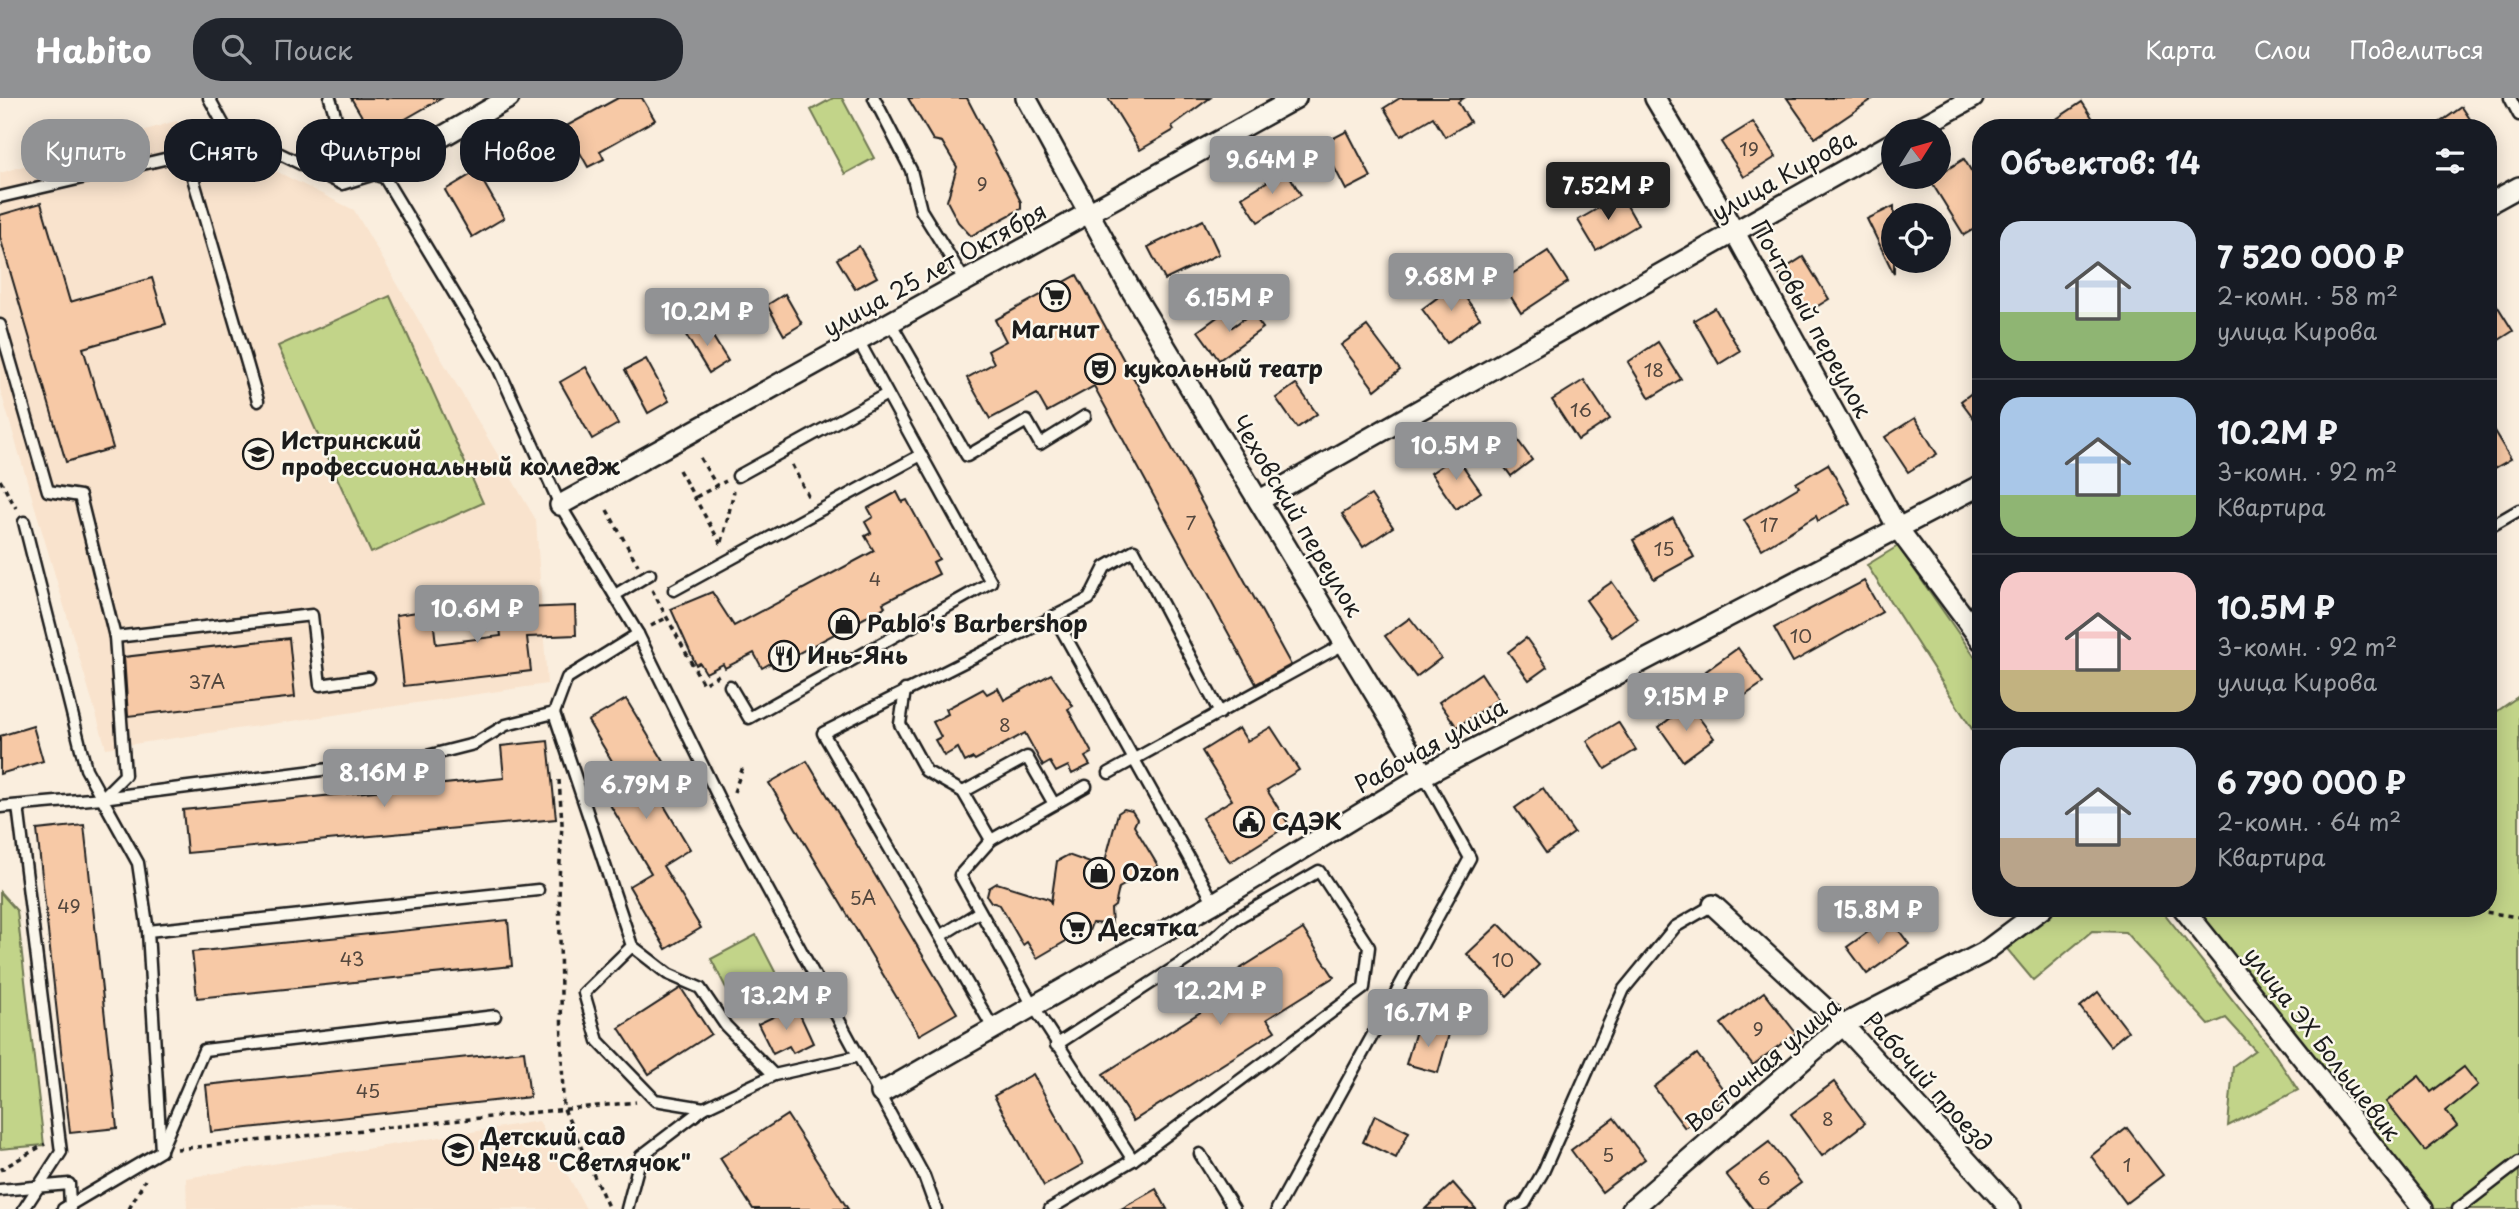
<!DOCTYPE html>
<html lang="ru">
<meta charset="utf-8">
<style>
:root{--surface:#171b24;--page:#20242c;--text:#f1f3f6;--muted:#9ea1a6;--line:#363941;--accent:#919294}
body{margin:0;font-family:"Playpen Sans",sans-serif;background:var(--page);color:var(--text);height:100vh;display:flex;flex-direction:column;font-size:26px;white-space:nowrap}
*{box-sizing:border-box;margin:0}
p{font-size:23px;color:var(--muted)}
.icon{flex:none;width:38px;height:38px;fill:none;stroke:currentColor;stroke-width:2;stroke-linecap:round;stroke-linejoin:round}
.map{position:relative;flex:1;overflow:hidden}
.drawer{position:absolute;left:1972px;top:21px;width:525px;height:798px;display:flex;flex-direction:column;background:var(--surface);border-radius:28px;box-shadow:0 4px 18px #0003}
.drawer>*{flex:none}
.banner{position:absolute;left:21px;top:21px;width:665px;height:63px;display:flex;gap:14px}
.needle{width:46px;rotate:53deg}
.controls{position:absolute;left:1881px;top:21px;display:grid;gap:14px}
.controls a{display:grid;place-items:center;width:70px;height:70px;border-radius:50%;background:var(--surface);box-shadow:0 4px 18px #0003;font-size:35px}
.price{position:absolute;translate:-50% -60px;padding:0 16px;border-radius:7px;background:var(--accent);color:#fff;font-size:23px;line-height:46px;filter:drop-shadow(0 2px 4px #0008)}
.price::after{content:'';position:absolute;left:50%;top:42px;width:21px;height:16px;margin-left:-10px;background:inherit;clip-path:polygon(0 0,100% 0,50% 100%)}
.price.on{background:#222;color:#fff}
ul{padding:0;list-style:none}
li{display:flex;align-items:center;gap:21px;height:175px;padding:0 28px}
li+li{border-top:2px solid var(--line)}
li span{display:grid;place-items:center;flex:none;width:196px;height:140px;border-radius:21px;color:#555}
li>.icon{margin-inline-start:auto}
span .icon{width:84px;height:84px;fill:#fffc;stroke-width:1}
li b{font-size:30px}
h2{display:flex;justify-content:space-between;align-items:center;height:84px;padding:0 28px;font-size:30px}
.chip{padding:0 24px;border-radius:28px;background:var(--surface);box-shadow:0 4px 18px #0003;font-size:24px;line-height:63px}
.chip.on{background:var(--accent);color:#fff}
header{display:flex;align-items:center;gap:42px;box-sizing:border-box;height:98px;padding:0 35px;background:var(--accent);color:#fff}
header strong{font-size:33px}
nav{display:flex;gap:38px;margin-inline-start:auto;font-size:24px}
.search{width:490px;height:63px;background:var(--page);display:flex;align-items:center;gap:18px;box-sizing:border-box;padding:0 24px;border-radius:28px;color:var(--muted);font-size:26px}
.map>svg:first-child{display:block}
</style>
<header>
<strong>Habito</strong>
<div class="search"><svg class="icon" aria-label="search" viewBox="0 0 24 24"><circle cx="10" cy="10" r="6"/><path d="M15 15l6 6"/></svg>Поиск</div>
<nav><a>Карта</a><a>Слои</a><a>Поделиться</a></nav>
</header>
<div class="map">
<svg width="2519" height="1111" viewBox="0 0 2519 1111">
<rect width="100%" height="100%" fill="#faeede"/>
<filter id="ink" filterUnits="userSpaceOnUse"><feTurbulence type="fractalNoise" baseFrequency=".0143" numOctaves="2"/><feDisplacementMap in="SourceGraphic" scale="14" xChannelSelector="R" yChannelSelector="G"/><feConvolveMatrix kernelMatrix="1 2 1 2 8 2 1 2 1" color-interpolation-filters="sRGB"/></filter>
<g filter="url(#ink)">
<g fill="#f9e3cd">
<path d="M176 23 354 112 536 422 547 586 106 650 0 291V75Z"/>
<path d="M539 1023 586 1111H187L186 1080Z"/>
</g>
<g fill="#c2d489" stroke="#6f7852" stroke-width="2">
<path d="M833 0H842L874 60 845 76 811 12Z"/>
<path d="M390 198 483 405 371 455 278 248Z"/>
<path d="M1898 448 1981 568V645L1867 467Z"/>
<path d="M2519 598V1111H2423L2183 810H2488L2489 619Z"/>
<path d="M0 794 17 813 44 1047 0 1051Z"/>
<path d="M2058 810H2160L2269 948 2298 992 2228 1028 2233 968 2255 952 2226 920 2209 927 2125 834 2092 833 2033 882 2007 851Z"/>
<path d="M756 837 785 893 740 917 711 861Z"/>
</g>
<g fill="#f7c9a6" stroke="#1c1c1c" stroke-width="2">
<path d="M351 0H442L374 39Z"/>
<path d="M618 0H642L655 22 600 53 604 61 588 69 578 51 562 60 550 37Z"/>
<path d="M908 0H967L1021 104V111L971 138 958 124 947 103 957 69 942 44 933 42Z"/>
<path d="M1108 0H1210L1172 28 1174 32 1140 52Z"/>
<path d="M1400 0H1464L1458 4 1470 24 1445 39 1433 19 1401 38 1384 10Z"/>
<path d="M1787 0H1874L1815 40Z"/>
<path d="M2082 4 2099 30H2043Z"/>
<path d="M2462 9 2476 30H2432Z"/>
<path d="M1753 24 1776 59 1744 79 1721 44Z"/>
<path d="M1347 33 1371 79 1346 92 1322 46Z"/>
<path d="M1964 61 1981 89V127L1964 137 1930 82Z"/>
<path d="M1286 72 1301 97 1258 124 1242 99Z"/>
<path d="M477 73 504 120 472 139 445 92Z"/>
<path d="M1621 97 1638 127 1596 152 1578 122Z"/>
<path d="M41 105 70 204 152 180 166 226 83 250 113 350 66 364 0 139V117Z"/>
<path d="M1894 108V176L1867 121Z"/>
<path d="M1203 122 1219 156 1165 182 1148 149Z"/>
<path d="M859 148 877 179 855 191 837 161Z"/>
<path d="M1548 153 1568 184 1521 215 1501 183Z"/>
<path d="M1803 159 1829 201 1805 216 1778 175Z"/>
<path d="M1077 177 1291 567 1256 586 1094 288 1047 314 1037 296 990 321 967 280 994 265 988 253 1006 243 995 222Z"/>
<path d="M1456 186 1480 220 1447 245 1422 211Z"/>
<path d="M2488 193 2513 233 2488 249Z"/>
<path d="M785 196 802 226 784 237 767 207Z"/>
<path d="M1715 210 1740 253 1719 266 1694 222Z"/>
<path d="M1223 215 1232 229 1252 215 1263 230 1219 262 1198 233Z"/>
<path d="M705 226 728 263 709 275 686 237Z"/>
<path d="M1367 228 1400 272 1375 292 1341 247Z"/>
<path d="M1658 244 1681 281 1650 300 1628 264Z"/>
<path d="M646 261 669 303 648 315 625 272Z"/>
<path d="M586 269 618 326 592 341 560 284Z"/>
<path d="M1584 282 1610 321 1578 342 1552 302Z"/>
<path d="M1296 286 1317 316 1297 330 1276 300Z"/>
<path d="M1981 288V330L1961 303Z"/>
<path d="M1915 320 1937 356 1908 374 1885 339Z"/>
<path d="M2488 323 2511 361 2488 374Z"/>
<path d="M1509 330 1532 362 1511 378 1488 346Z"/>
<path d="M1456 358 1481 394 1456 411 1431 375Z"/>
<path d="M1828 366 1850 405 1818 423 1816 418 1762 451 1744 422 1799 389 1796 385Z"/>
<path d="M897 394 902 404 907 402 939 461 933 464 939 476 883 505 885 509 773 569 771 565 762 570 754 555 725 570 723 566 706 575 700 565 696 567 671 511 712 494 734 528 874 453 865 438 871 435 865 424 873 419 868 410Z"/>
<path d="M1371 397 1393 429 1363 449 1342 416Z"/>
<path d="M1673 420 1694 459 1654 481 1633 442Z"/>
<path d="M1864 483 1882 514 1793 564 1774 530Z"/>
<path d="M1612 484 1638 521 1612 539 1586 502Z"/>
<path d="M523 506V510L575 508 576 537 527 539 531 573 404 588 396 517 432 512 436 546 501 538 497 509Z"/>
<path d="M1410 520 1441 560 1416 579 1385 538Z"/>
<path d="M289 540 295 599 128 618 124 559Z"/>
<path d="M1526 540 1547 569 1529 582 1508 554Z"/>
<path d="M1738 550 1763 585 1731 607 1706 573Z"/>
<path d="M1481 575 1498 601 1457 629 1439 604Z"/>
<path d="M1051 576 1073 608 1068 611 1092 655 1085 659 1090 667 1072 676 1068 668 1056 674 1050 664 1043 668 1025 635 975 662 973 660 965 664 958 650 944 658 935 642 941 639 933 624 948 616 946 611 983 591 987 596 998 590 1004 602Z"/>
<path d="M626 601 669 672 650 684 690 751 663 768 701 830 666 851 629 788 651 775 609 705 630 693 588 623Z"/>
<path d="M1689 606 1714 640 1683 663 1659 629Z"/>
<path d="M1618 624 1636 652 1605 671 1587 643Z"/>
<path d="M33 628 43 663 0 676V638Z"/>
<path d="M1271 629 1299 672 1267 692 1289 727 1230 764 1202 720 1232 702 1202 653 1239 630 1247 643Z"/>
<path d="M548 643 556 721 187 755 183 712 504 680 501 648Z"/>
<path d="M807 663 957 915 919 937 769 685Z"/>
<path d="M1543 690 1574 735 1546 755 1515 710Z"/>
<path d="M1124 711 1132 713 1137 721 1134 728 1158 768 1119 790 1115 808 1111 811 1112 826 1092 825 1086 841 1073 839 1037 860 1027 844 1023 847 1000 807 991 804 987 798 989 790 997 785 1049 801 1051 805 1057 763 1068 757 1107 771 1104 767 1118 715Z"/>
<path d="M84 727 117 1030 70 1035 37 732Z"/>
<path d="M1889 819 1909 846 1867 876 1847 849Z"/>
<path d="M508 822 512 868 197 900 192 854Z"/>
<path d="M1499 826 1539 867 1507 898 1467 856Z"/>
<path d="M1303 831 1334 879 1267 921 1275 933 1133 1023 1103 976 1243 887 1235 874Z"/>
<path d="M681 890 711 936 649 976 619 930Z"/>
<path d="M1764 894 1796 935 1753 967 1721 926Z"/>
<path d="M2098 894 2128 933 2110 948 2080 909Z"/>
<path d="M796 908 813 945 793 955 789 948 773 956 758 926Z"/>
<path d="M1418 926 1449 936 1438 975 1406 966Z"/>
<path d="M524 953 530 999 211 1034 206 987Z"/>
<path d="M1697 956 1728 998 1685 1030 1654 989Z"/>
<path d="M2464 969 2478 987 2446 1013 2457 1028 2425 1053 2386 1004 2419 978 2431 994Z"/>
<path d="M1033 976 1083 1066 1044 1088 994 998Z"/>
<path d="M1834 984 1865 1025 1822 1058 1791 1016Z"/>
<path d="M787 1017 848 1111H753L720 1060Z"/>
<path d="M1375 1017 1409 1034 1396 1060 1363 1044Z"/>
<path d="M1614 1020 1645 1061 1602 1094 1571 1052Z"/>
<path d="M2127 1030 2163 1077 2126 1105 2091 1058Z"/>
<path d="M1769 1044 1801 1085 1766 1111H1753L1726 1076Z"/>
<path d="M1453 1085 1476 1111H1425Z"/>
<path d="M1156 1091 1167 1111H1121Z"/>
</g>
<g fill="none" stroke-linecap="round" stroke-linejoin="round">
<g stroke="#1c1c1c" stroke-width="15">
<g id="service">
<path d="M209 0 225 29 342 86 381 74"/>
<path d="M330 0 341 37 381 74 496 265 560 407 638 536 726 715 924 1078 936 1111"/>
<path d="M874 0 911 72 921 112 965 183"/>
<path d="M2510 0 2519 17"/>
<path d="M0 99 186 56 258 303"/>
<path d="M890 224 967 358 1027 323 1040 346 1085 318"/>
<path d="M0 227 48 393 80 398 115 539 125 677 102 700 0 709"/>
<path d="M738 378 887 296"/>
<path d="M24 424 86 671 102 700"/>
<path d="M2488 430 2519 412"/>
<path d="M674 492 921 357 858 242"/>
<path d="M615 497 650 476"/>
<path d="M1054 518 1214 805"/>
<path d="M638 536 567 580 554 615 632 848 584 895 598 943 655 1002 704 1010 774 977 859 958"/>
<path d="M115 539 312 517 320 587 369 580"/>
<path d="M730 588 749 620 991 484 921 357"/>
<path d="M905 592 900 626 926 673 963 694 991 742 960 777 1032 906 1133 1062"/>
<path d="M1109 675 1344 546"/>
<path d="M963 694 1027 659 1054 706"/>
<path d="M18 708 61 1054 24 1111"/>
<path d="M991 742 1086 688"/>
<path d="M148 833 538 792"/>
<path d="M942 837 979 814"/>
<path d="M632 848 668 876 700 890 726 928 774 977"/>
<path d="M993 930 823 635 1089 501 1105 469 1134 452 1220 615"/>
<path d="M162 1049 204 952 495 918"/>
<path d="M1200 1056 1234 1111"/>
<path d="M0 1092 69 1086 70 1111"/>
<path d="M63 1111 161 1053 148 833 138 765 102 700 423 659 474 646 506 627 554 615"/>
<path d="M627 1111 641 1058 704 1010"/>
<path d="M1050 1111 1133 1062 1364 890 1369 849 1319 773 1234 822 1197 855 1056 947"/>
<path d="M1277 1111 1470 760 1424 677"/>
<path d="M1513 1111 1525 1105 1543 1074 1624 891 1675 829 1713 807"/>
<path d="M2458 1111 2519 1064"/>
</g>
</g>
<g stroke="#1c1c1c" stroke-width="24">
<g id="minor">
<path d="M1026 0 1130 190 1424 677"/>
<path d="M1655 0 1734 133 1899 432 1981 542"/>
<path d="M1913 33 1973 0"/>
<path d="M381 74 509 0"/>
<path d="M2488 106 2519 89"/>
<path d="M1260 402 1894 44"/>
<path d="M560 407 1296 0"/>
<path d="M1713 807 1843 927 2011 1111"/>
<path d="M2183 810 2423 1111"/>
<path d="M881 995 1214 805 1424 677 1981 387"/>
<path d="M1632 1111 1843 927 1983 855 2043 810"/>
</g>
</g>
<g stroke="#1c1c1c" stroke-width="3.5" stroke-dasharray="5 5" stroke-linecap="butt">
<path d="M700 360 717 388"/>
<path d="M792 367 809 400"/>
<path d="M679 372 722 448"/>
<path d="M0 382 16 410"/>
<path d="M696 399 726 383"/>
<path d="M607 412 638 467"/>
<path d="M722 444 734 393"/>
<path d="M652 492 703 586 719 577"/>
<path d="M651 528 668 519"/>
<path d="M559 682 562 725 559 782 563 1009 609 1111"/>
<path d="M734 694 744 666"/>
<path d="M2457 810 2519 819"/>
<path d="M177 1051 636 1004"/>
<path d="M0 1072 45 1046"/>
<path d="M129 1111 145 1082"/>
</g>
<use href="#service" stroke="#fbf7ec" stroke-width="10"/>
<use href="#minor" stroke="#fbf7ec" stroke-width="19"/>
</g>
</g>
<defs>
<g id="supermarket-ring" transform="scale(1.575)"><circle r="9.5" fill="#fbf7ec" stroke="#1c1c1c" stroke-width="1.5"/><path d="M-6-5.5h2.5l.6 2H6L4.5 2H-2.5L-4.4-4H-6ZM-1.5 3.2a1.3 1.3 0 1 0 .1 0ZM3 3.2a1.3 1.3 0 1 0 .1 0Z" fill="#1c1c1c"/></g>
<g id="theatre-ring" transform="scale(1.575)"><circle r="9.5" fill="#fbf7ec" stroke="#1c1c1c" stroke-width="1.5"/><path d="M-5-5.5Q0-4 5-5.5V0Q5 5 0 6Q-5 5-5 0ZM-3.3-2.5H-1v1.5H-3.3ZM1-2.5H3.3v1.5H1ZM-2.8 1Q0 5.5 2.8 1Z" fill="#1c1c1c"/></g>
<g id="university-ring" transform="scale(1.575)"><circle r="9.5" fill="#fbf7ec" stroke="#1c1c1c" stroke-width="1.5"/><path d="M0-5L7-2L0 1L-7-2ZM-4 1L0 2.5L4 1V4Q0 6-4 4Z" fill="#1c1c1c"/></g>
<g id="shop-ring" transform="scale(1.575)"><circle r="9.5" fill="#fbf7ec" stroke="#1c1c1c" stroke-width="1.5"/><path d="M-5-2.5h2.3a2.7 3.5 0 0 1 5.4 0H5L5.5 6h-11ZM-1.5-2.5h3a1.5 2.3 0 0 0-3 0Z" fill="#1c1c1c"/></g>
<g id="restaurant-ring" transform="scale(1.575)"><circle r="9.5" fill="#fbf7ec" stroke="#1c1c1c" stroke-width="1.5"/><path d="M-5-6h1v4h1v-4h1v4h1v-4h1v5L-1.5 .5V6h-2V.5L-5-1ZM5-6V6H3V1.5H1.5Q1.5-4 5-6Z" fill="#1c1c1c"/></g>
<g id="civic-ring" transform="scale(1.575)"><circle r="9.5" fill="#fbf7ec" stroke="#1c1c1c" stroke-width="1.5"/><path d="M-.6-6.5H3V-4.5H.6V-3L4-1V1h2V6H-6V1h2V-1L-.6-3ZM-1.2 2.5V6h2.4V2.5Z" fill="#1c1c1c"/></g>
<g id="school-ring" transform="scale(1.575)"><circle r="9.5" fill="#fbf7ec" stroke="#1c1c1c" stroke-width="1.5"/><path d="M0-5L7-2L0 1L-7-2ZM-4 1L0 2.5L4 1V4Q0 6-4 4Z" fill="#1c1c1c"/></g>
</defs>
<g fill-rule="evenodd">
<use href="#supermarket-ring" x="1055" y="198"/>
<use href="#theatre-ring" x="1100" y="271"/>
<use href="#university-ring" x="258" y="356"/>
<use href="#shop-ring" x="844" y="526"/>
<use href="#restaurant-ring" x="784" y="558"/>
<use href="#civic-ring" x="1249" y="724"/>
<use href="#shop-ring" x="1099" y="775"/>
<use href="#supermarket-ring" x="1076" y="830"/>
<use href="#school-ring" x="458" y="1052"/>
</g>
<g text-anchor="middle" stroke-width="5" stroke-linejoin="round" paint-order="stroke">
<g font-size="19" fill="#53473e">
<text x="1749" y="58">19</text>
<text x="982" y="93">9</text>
<text x="1654" y="279">18</text>
<text x="1581" y="319">16</text>
<text x="1191" y="432">7</text>
<text x="1769" y="434">17</text>
<text x="1664" y="458">15</text>
<text x="875" y="488">4</text>
<text x="1801" y="545">10</text>
<text x="207" y="591">37А</text>
<text x="1005" y="634">8</text>
<text x="863" y="807">5А</text>
<text x="69" y="815">49</text>
<text x="352" y="868">43</text>
<text x="1503" y="869">10</text>
<text x="1758" y="938">9</text>
<text x="368" y="1000">45</text>
<text x="1828" y="1028">8</text>
<text x="1608" y="1064">5</text>
<text x="2127" y="1074">1</text>
<text x="1764" y="1087">6</text>
</g>
<g font-size="23" fill="#1c1c1c" stroke="#fbf7ec">
<text transform="translate(1784 78) rotate(-29)" y="8">улица Кирова</text>
<text transform="translate(935 172) rotate(-29)" y="8">улица 25 лет Октября</text>
<text transform="translate(1811 221) rotate(61)" y="8">Почтовый переулок</text>
<text transform="translate(1297 418) rotate(59)" y="8">Чеховский переулок</text>
<text transform="translate(1431 648) rotate(-29)" y="8">Рабочая улица</text>
<text transform="translate(2322 946) rotate(52)" y="8">улица ЭХ Большевик</text>
<text transform="translate(1763 967) rotate(-40)" y="8">Восточная улица</text>
<text transform="translate(1928 984) rotate(48)" y="8">Рабочий проезд</text>
</g>
<g font-size="23" font-weight="bold" fill="#1c1c1c" stroke="#fbf7ec" text-anchor="start">
<text x="1055" y="240" text-anchor="middle">Магнит</text>
<text x="1123" y="279">кукольный театр</text>
<text x="281" y="351">Истринский<tspan x="281" dy="26">профессиональный колледж</tspan></text>
<text x="867" y="534">Pablo's Barbershop</text>
<text x="807" y="566">Инь-Янь</text>
<text x="1272" y="732">СДЭК</text>
<text x="1122" y="783">Ozon</text>
<text x="1099" y="838">Десятка</text>
<text x="481" y="1047">Детский сад<tspan x="481" dy="26">№48 "Светлячок"</tspan></text>
</g>
</g>
</svg>
<div class="controls">
<a><svg class="needle" viewBox="-14 -14 28 28"><path d="M0-13l5 13h-10z" fill="#e53935"/><path d="M0 13l5-13h-10z" fill="#9ea1a6"/></svg></a>
<a><svg class="icon" aria-label="locate" viewBox="0 0 24 24"><circle cx="12" cy="12" r="6"/><path d="M12 2v4M12 18v4M2 12h4M18 12h4"/></svg></a>
</div>
<b class="price" style="left:1272px;top:98px">9.64M ₽</b>
<b class="price on" style="left:1608px;top:124px">7.52M ₽</b>
<b class="price" style="left:1451px;top:215px">9.68M ₽</b>
<b class="price" style="left:1229px;top:236px">6.15M ₽</b>
<b class="price" style="left:707px;top:250px">10.2M ₽</b>
<b class="price" style="left:1456px;top:384px">10.5M ₽</b>
<b class="price" style="left:477px;top:547px">10.6M ₽</b>
<b class="price" style="left:1686px;top:635px">9.15M ₽</b>
<b class="price" style="left:384px;top:711px">8.16M ₽</b>
<b class="price" style="left:646px;top:723px">6.79M ₽</b>
<b class="price" style="left:1878px;top:848px">15.8M ₽</b>
<b class="price" style="left:1220px;top:929px">12.2M ₽</b>
<b class="price" style="left:786px;top:934px">13.2M ₽</b>
<b class="price" style="left:1428px;top:951px">16.7M ₽</b>
<div class="banner">
<a class="chip on">Купить</a>
<a class="chip">Снять</a>
<a class="chip">Фильтры</a>
<a class="chip">Новое</a>
</div>
<section class="drawer">
<h2>Объектов: 14<svg class="icon" aria-label="filters" viewBox="0 0 24 24"><path d="M4 7h16M4 17h16"/><circle cx="9" cy="7" r="2"/><circle cx="15" cy="17" r="2"/></svg></h2>
<ul>
<li><span style="background:linear-gradient(#c9d6e8 65%,#8fb573 0)"><svg class="icon" aria-label="home" viewBox="0 0 24 24"><path d="M3 11l9-7 9 7M6 9v11h12V9"/></svg></span><div><b>7 520 000 ₽</b><p>2-комн. · 58 m²</p><p>улица Кирова</p></div></li>
<li><span style="background:linear-gradient(#a9c7e8 70%,#8fb573 0)"><svg class="icon" aria-label="home" viewBox="0 0 24 24"><path d="M3 11l9-7 9 7M6 9v11h12V9"/></svg></span><div><b>10.2M ₽</b><p>3-комн. · 92 m²</p><p>Квартира</p></div></li>
<li><span style="background:linear-gradient(#f6c9c9 70%,#c2b280 0)"><svg class="icon" aria-label="home" viewBox="0 0 24 24"><path d="M3 11l9-7 9 7M6 9v11h12V9"/></svg></span><div><b>10.5M ₽</b><p>3-комн. · 92 m²</p><p>улица Кирова</p></div></li>
<li><span style="background:linear-gradient(#c9d6e8 65%,#b9a48a 0)"><svg class="icon" aria-label="home" viewBox="0 0 24 24"><path d="M3 11l9-7 9 7M6 9v11h12V9"/></svg></span><div><b>6 790 000 ₽</b><p>2-комн. · 64 m²</p><p>Квартира</p></div></li>
</ul>
</section>
</div>
